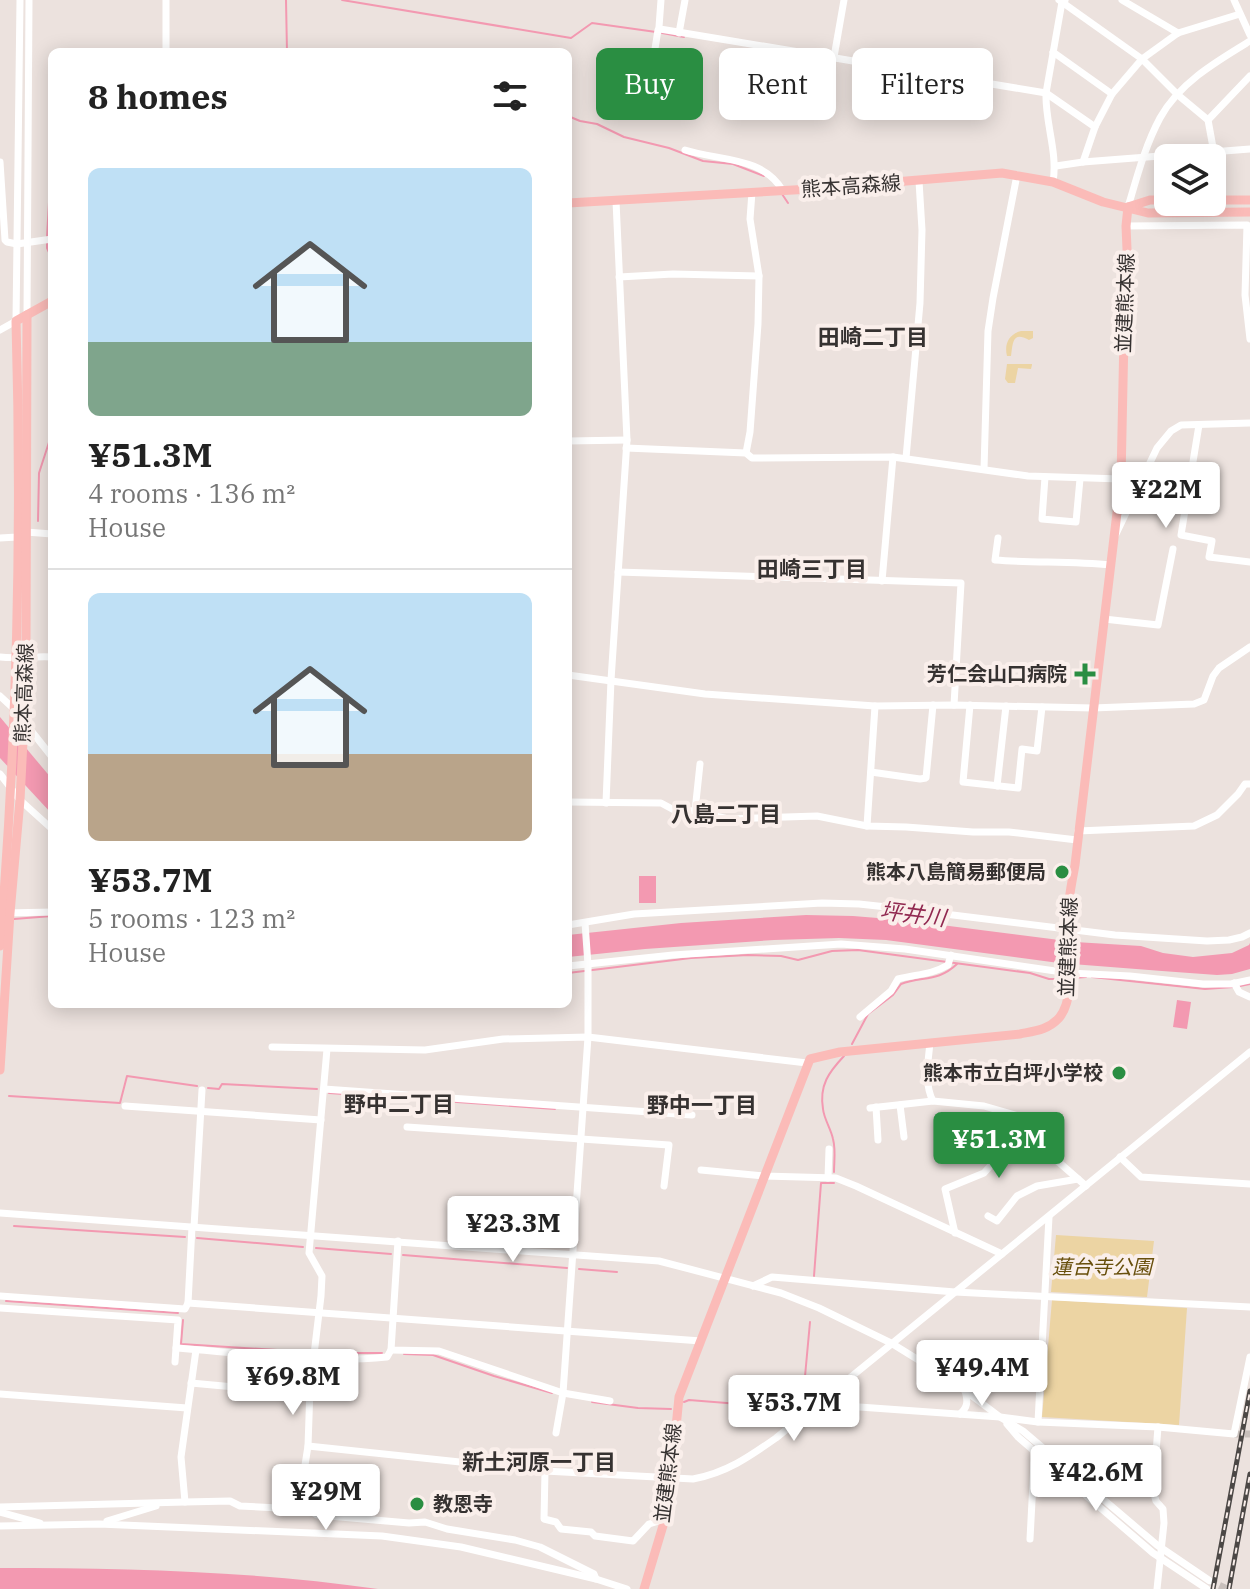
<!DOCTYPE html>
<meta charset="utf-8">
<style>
:root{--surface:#fff;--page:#f6f6f6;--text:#222;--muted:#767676;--line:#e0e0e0;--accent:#2a8e42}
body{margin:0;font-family:"IBM Plex Serif","Noto Sans JP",serif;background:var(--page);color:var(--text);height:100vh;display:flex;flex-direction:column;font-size:30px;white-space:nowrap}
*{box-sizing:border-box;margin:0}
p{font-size:26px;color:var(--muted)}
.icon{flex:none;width:44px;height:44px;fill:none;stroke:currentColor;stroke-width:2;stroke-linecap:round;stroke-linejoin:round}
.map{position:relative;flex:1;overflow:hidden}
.drawer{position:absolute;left:48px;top:48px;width:524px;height:960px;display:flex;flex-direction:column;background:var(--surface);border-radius:12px;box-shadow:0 4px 20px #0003}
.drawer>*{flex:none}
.guide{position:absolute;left:596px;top:48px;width:534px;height:72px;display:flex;gap:16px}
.fabs{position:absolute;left:1154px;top:144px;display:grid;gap:16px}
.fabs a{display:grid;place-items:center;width:72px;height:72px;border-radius:12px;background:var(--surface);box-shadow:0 4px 20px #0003;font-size:40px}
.price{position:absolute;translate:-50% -68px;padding:0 18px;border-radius:8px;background:#fff;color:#222;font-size:26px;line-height:52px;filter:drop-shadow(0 2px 4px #0008)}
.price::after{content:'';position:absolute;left:50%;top:48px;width:24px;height:18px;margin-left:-12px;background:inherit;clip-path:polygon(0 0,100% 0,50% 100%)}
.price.current{background:var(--accent);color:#fff}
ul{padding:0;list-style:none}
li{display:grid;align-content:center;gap:16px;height:424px;padding:0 40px}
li+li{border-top:2px solid var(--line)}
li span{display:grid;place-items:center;height:248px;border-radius:12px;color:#555}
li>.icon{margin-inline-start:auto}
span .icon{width:144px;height:144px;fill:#fffc;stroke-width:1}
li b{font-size:34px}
h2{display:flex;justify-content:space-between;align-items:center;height:96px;padding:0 40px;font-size:34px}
.tag{padding:0 28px;border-radius:12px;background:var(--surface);box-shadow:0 4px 20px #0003;font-size:28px;line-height:72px}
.tag.current{background:var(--accent);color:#fff}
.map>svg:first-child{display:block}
</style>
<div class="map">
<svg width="1250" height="1589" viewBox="0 0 1250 1589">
<rect width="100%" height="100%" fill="#ece2de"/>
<g fill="#ecd4a3">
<path d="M1021 331H1033V338L1029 340C1012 331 1013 343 1011 356H1007C1004 344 1009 334 1021 331Z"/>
<path d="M1007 364H1032V365L1031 369 1018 368 1015 383H1008L1005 379Z"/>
<path d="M1056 1235 1154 1241 1147 1297 1051 1292Z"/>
<path d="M1052 1300 1187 1308 1179 1425 1042 1417Z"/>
</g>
<g fill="#f399b1">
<path d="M0 717 52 779V814L0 758Z"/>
<rect x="639" y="876" width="17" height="27"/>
<path d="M806 915 853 916 902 920 1075 942 1141 946 1163 953 1193 957 1232 953 1249 945 1250 943V969L1232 974 1217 975 1162 971 1059 963 886 940 839 938 774 940 645 949 568 957V935L681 923Z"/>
<path d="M1177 1000 1191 1002 1187 1029 1173 1027Z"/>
<path d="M0 1568C126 1568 253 1571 378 1589H0Z"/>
</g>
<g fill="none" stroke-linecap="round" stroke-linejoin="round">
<g stroke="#f399b1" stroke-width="2">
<path d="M286 0 287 52"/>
<path d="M342 0 571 38 592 23 656 32"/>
<path d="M662 33 684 37"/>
<path d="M568 116 580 121 597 124 624 137 669 148 703 161 733 164 764 176"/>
<path d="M782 194 788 203"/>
<path d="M47 237 52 150"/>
<path d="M47 243V248L52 259"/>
<path d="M38 521 39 473 52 433"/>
<path d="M14 919 52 916"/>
<path d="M568 973 691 958 748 955 781 956 798 960 832 951 858 950 1030 973 1049 979H1066"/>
<path d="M1092 977 1205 989 1233 987"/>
<path d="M1072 978 1086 977"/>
<path d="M1240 986 1250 984"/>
<path d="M852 1044 868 1014 893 995 901 984C923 976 938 982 957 964"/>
<path d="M208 1088 219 1089 222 1084 317 1089"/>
<path d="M329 1093 555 1109"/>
<path d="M9 1096 120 1103 127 1076 197 1086"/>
<path d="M834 1172C834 1161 836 1150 833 1139 831 1129 824 1119 823 1109 819 1085 829 1072 844 1056"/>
<path d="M14 1226 185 1237"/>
<path d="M197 1238 303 1247"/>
<path d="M316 1248 391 1254"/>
<path d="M403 1255 567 1268"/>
<path d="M579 1269 617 1272"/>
<path d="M814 1276 821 1183H834"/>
<path d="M6 1301 178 1313"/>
<path d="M183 1320 181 1344 308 1352"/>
<path d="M321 1353H382"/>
<path d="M404 1354 433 1355 494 1376 552 1393"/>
<path d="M592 1402 638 1408 671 1409"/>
<path d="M684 1402 689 1400 802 1409 810 1322"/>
</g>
<g stroke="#c8bfbb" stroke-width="7" stroke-dasharray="7 3.5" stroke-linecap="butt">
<path d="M1234 1434H1250"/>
<path d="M1210 1581 1227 1589"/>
</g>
<g stroke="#fff" stroke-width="7">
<path d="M661 0 659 27 660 29 1046 93 1095 127"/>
<path d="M1059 0 1142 59 1178 95 1208 120 1214 153"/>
<path d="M1122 0 1178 33"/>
<path d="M1234 0 1250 35"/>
<path d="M679 33 685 0"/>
<path d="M166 52V0"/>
<path d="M1053 52 1112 94"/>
<path d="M834 57 844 0"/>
<path d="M653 61 658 30 660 29"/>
<path d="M1208 120 1250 76"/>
<path d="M685 150C719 161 763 156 783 191"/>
<path d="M0 162 5 240 7 242 17 244 52 239"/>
<path d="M1083 162 1095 127 1112 94 1142 59 1178 33 1240 14"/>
<path d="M1056 166 1083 162 1250 149"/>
<path d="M1053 182C1058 152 1045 123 1046 93L1062 2 1065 0"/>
<path d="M1128 207C1137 177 1145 146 1160 118 1179 83 1217 61 1250 41"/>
<path d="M1126 226 1247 225 1245 295 1250 339"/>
<path d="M619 277 673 274 759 276"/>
<path d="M27 315 29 0"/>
<path d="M0 330 16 321 20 0"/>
<path d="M1199 425 1181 535 1212 541 1209 557 1250 562"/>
<path d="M568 441 627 440"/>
<path d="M626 448 746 453 752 458 893 457 1028 476 1121 479"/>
<path d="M746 453 750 432 758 324 759 276 750 219 752 192"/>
<path d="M906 458 920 303 922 230 919 181"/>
<path d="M984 469 988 331 993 298 1017 175"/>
<path d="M1045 477 1042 519 1076 522 1080 479"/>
<path d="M1116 534 1157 448 1171 431 1181 425 1250 423"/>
<path d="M0 538 17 537 26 532 52 534"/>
<path d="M998 538 995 560C1034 563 1072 561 1111 565"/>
<path d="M618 572 961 583 954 705"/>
<path d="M882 581 893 457"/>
<path d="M1104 619 1158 625 1173 549"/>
<path d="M0 657C17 659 34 656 52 657"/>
<path d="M568 675 705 694 875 706 954 705 1093 708 1194 704 1204 700 1213 676 1219 668 1250 647"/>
<path d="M0 696 14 709 52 757"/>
<path d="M970 705 963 782 1018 788 1022 749 1037 751 1042 707"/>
<path d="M871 772 920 779 926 778 933 705"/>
<path d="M0 774 20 800 52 829"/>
<path d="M997 786 1006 706"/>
<path d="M568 802 661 803 674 810 695 811 728 819 817 816 867 826 906 827 973 832H1009L1077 840"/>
<path d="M606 803 611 680 627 440 616 201"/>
<path d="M695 811 700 764"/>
<path d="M867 826 875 706"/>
<path d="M1078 831 1194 826 1217 815 1238 794 1245 784H1250"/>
<path d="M6 913 52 912"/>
<path d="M568 925 634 914 822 903 859 904 896 908 1115 935 1207 941 1229 940 1242 937 1250 933"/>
<path d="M568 966 673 955 841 944 905 949 1069 973 1130 976 1203 984H1231L1250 980"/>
<path d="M1234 983 1239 992 1250 997"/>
<path d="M860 1017 891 991 898 979C917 974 931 975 948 965L951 955"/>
<path d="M930 1043C928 1062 924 1084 933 1101L984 1106 1018 1116 1033 1128 1054 1158 1086 1186"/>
<path d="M272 1047 425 1050 503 1039 588 1037 807 1063"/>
<path d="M324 1089 692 1115"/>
<path d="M900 1105 904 1137"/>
<path d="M125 1106 321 1120"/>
<path d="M876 1107 878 1140"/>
<path d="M870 1108 933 1101"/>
<path d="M407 1127 669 1145 664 1186"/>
<path d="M1120 1157 1141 1177 1250 1184"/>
<path d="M701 1170 764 1176 836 1178 856 1186 1002 1254"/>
<path d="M828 1178 829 1149"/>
<path d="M0 1213 659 1261 781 1293 819 1308 891 1343 951 1380 1000 1417 1023 1431 1157 1545 1210 1581"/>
<path d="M988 1216 997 1221 1017 1196 1037 1186 1078 1179"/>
<path d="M194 1227 202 1090"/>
<path d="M955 1233 945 1189 984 1173 1028 1123"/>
<path d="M398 1241 391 1350 439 1351 563 1393 610 1401"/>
<path d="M753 1286 772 1277 955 1292 1250 1307"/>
<path d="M0 1296 185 1309 188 1303 192 1227"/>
<path d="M188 1303 701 1341"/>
<path d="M0 1308 178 1320 175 1362"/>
<path d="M176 1348C246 1353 317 1364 387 1357L391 1350"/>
<path d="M196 1350 181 1457 185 1502 230 1501 240 1506 298 1509 309 1510 317 1515 409 1523 425 1522 447 1529 515 1540 540 1547 594 1574 596 1579"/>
<path d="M191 1383 266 1390 310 1388"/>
<path d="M0 1394 187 1408"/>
<path d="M817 1404 1000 1417 1038 1422 1158 1427 1234 1434 1250 1357"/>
<path d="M960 1414C968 1407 968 1401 965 1391"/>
<path d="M1038 1422 1049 1217"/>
<path d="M1007 1424 1018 1437 1153 1553 1207 1589"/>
<path d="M556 1433 563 1393 588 1037V965L585 923"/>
<path d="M308 1446 545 1471 693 1479C726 1473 749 1457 776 1438L1250 1052"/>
<path d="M545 1471 544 1519 556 1522 561 1529 591 1532 595 1536 633 1541 649 1524 665 1519"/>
<path d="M0 1507 185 1502"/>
<path d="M298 1509 308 1446 310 1388 321 1296 322 1276 309 1253 327 1049"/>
<path d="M0 1512 40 1523"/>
<path d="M107 1521 156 1506"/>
<path d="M0 1526 99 1524 382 1536 461 1547 596 1579 627 1589"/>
<path d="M1030 1539 1034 1463 1038 1454"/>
<path d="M1157 1589 1164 1523 1163 1509 1156 1501 1153 1490 1158 1427"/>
</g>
<g stroke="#fbbbb8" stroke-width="9">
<path d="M1212 200H1250"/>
<path d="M568 203 811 189 1002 173 1053 182 1103 202 1148 213 1250 212"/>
<path d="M1128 207 1150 200H1168"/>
<path d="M0 946C17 738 22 529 16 321L52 301"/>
<path d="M0 1070 10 913 20 800 24 721 26 655 27 315"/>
<path d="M644 1589 665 1519 671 1478 679 1397 810 1059 840 1052 1020 1034C1035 1031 1048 1030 1059 1018 1077 996 1067 953 1067 927 1067 905 1071 886 1075 865L1121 479 1124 335 1128 272 1126 226 1128 207"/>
</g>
<g stroke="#4c4846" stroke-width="5">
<g id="rail">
<path d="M1213 1589 1250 1391"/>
<path d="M1229 1589 1250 1474"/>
</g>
</g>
<use href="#rail" stroke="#faefeb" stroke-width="2" stroke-dasharray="6" stroke-linecap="butt"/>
</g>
<g fill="#2a8e42" stroke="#faefeb" stroke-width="3">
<path d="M1081 662h8v8h8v8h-8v8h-8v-8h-8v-8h8z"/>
<circle cx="1062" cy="872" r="8"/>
<circle cx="1119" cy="1073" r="8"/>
<circle cx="417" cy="1504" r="8"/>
</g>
<g text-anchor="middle" stroke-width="8" stroke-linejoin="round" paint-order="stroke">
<g font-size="20" fill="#363231" stroke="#faefeb">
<text transform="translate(851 186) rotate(-4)" y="7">熊本高森線</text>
<text transform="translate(1125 303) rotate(-88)" y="7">並建熊本線</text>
<text transform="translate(24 693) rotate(-88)" y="7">熊本高森線</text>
<text transform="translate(1068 947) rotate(-88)" y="7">並建熊本線</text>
<text transform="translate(668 1473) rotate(-83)" y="7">並建熊本線</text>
</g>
<g font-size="20" font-weight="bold" fill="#363231" stroke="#faefeb" text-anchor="end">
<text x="1067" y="681">芳仁会山口病院</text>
<text x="1046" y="879">熊本八島簡易郵便局</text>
<text x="1103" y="1080">熊本市立白坪小学校</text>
<text x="433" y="1511" text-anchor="start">教恩寺</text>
</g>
<g font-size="20" font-style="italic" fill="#684f0c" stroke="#faefeb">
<text x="1102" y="1274">蓮台寺公園</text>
</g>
<g font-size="22" font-weight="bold" fill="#363231" stroke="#faefeb">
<text x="873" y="345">田崎二丁目</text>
<text x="812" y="577">田崎三丁目</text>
<text x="726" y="822">八島二丁目</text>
<text x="399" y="1112">野中二丁目</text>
<text x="702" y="1113">野中一丁目</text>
<text x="539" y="1470">新土河原一丁目</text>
</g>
<g font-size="22" font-style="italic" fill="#912950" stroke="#faefeb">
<text transform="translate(913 914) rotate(7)" y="8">坪井川</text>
</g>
</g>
</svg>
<div class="fabs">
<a><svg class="icon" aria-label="layers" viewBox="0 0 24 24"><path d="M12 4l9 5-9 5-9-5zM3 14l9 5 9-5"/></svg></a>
</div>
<b class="price" style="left:1166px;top:530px">¥22M</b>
<b class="price current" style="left:999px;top:1180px">¥51.3M</b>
<b class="price" style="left:513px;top:1264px">¥23.3M</b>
<b class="price" style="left:982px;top:1408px">¥49.4M</b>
<b class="price" style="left:293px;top:1417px">¥69.8M</b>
<b class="price" style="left:794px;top:1443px">¥53.7M</b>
<b class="price" style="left:1096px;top:1513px">¥42.6M</b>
<b class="price" style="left:326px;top:1532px">¥29M</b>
<div class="guide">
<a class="tag current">Buy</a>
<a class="tag">Rent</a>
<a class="tag">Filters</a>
</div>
<section class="drawer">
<h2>8 homes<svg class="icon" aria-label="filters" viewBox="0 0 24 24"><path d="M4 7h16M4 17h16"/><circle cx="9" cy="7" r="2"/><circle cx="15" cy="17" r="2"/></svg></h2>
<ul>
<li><span style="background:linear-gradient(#bfe0f5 70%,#7fa58c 0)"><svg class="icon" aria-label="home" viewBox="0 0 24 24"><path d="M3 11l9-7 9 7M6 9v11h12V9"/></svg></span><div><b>¥51.3M</b><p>4 rooms · 136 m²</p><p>House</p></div></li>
<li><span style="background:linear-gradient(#bfe0f5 65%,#b9a48a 0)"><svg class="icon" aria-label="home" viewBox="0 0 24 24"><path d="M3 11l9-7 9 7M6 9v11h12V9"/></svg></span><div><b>¥53.7M</b><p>5 rooms · 123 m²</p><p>House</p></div></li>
</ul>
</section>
</div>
